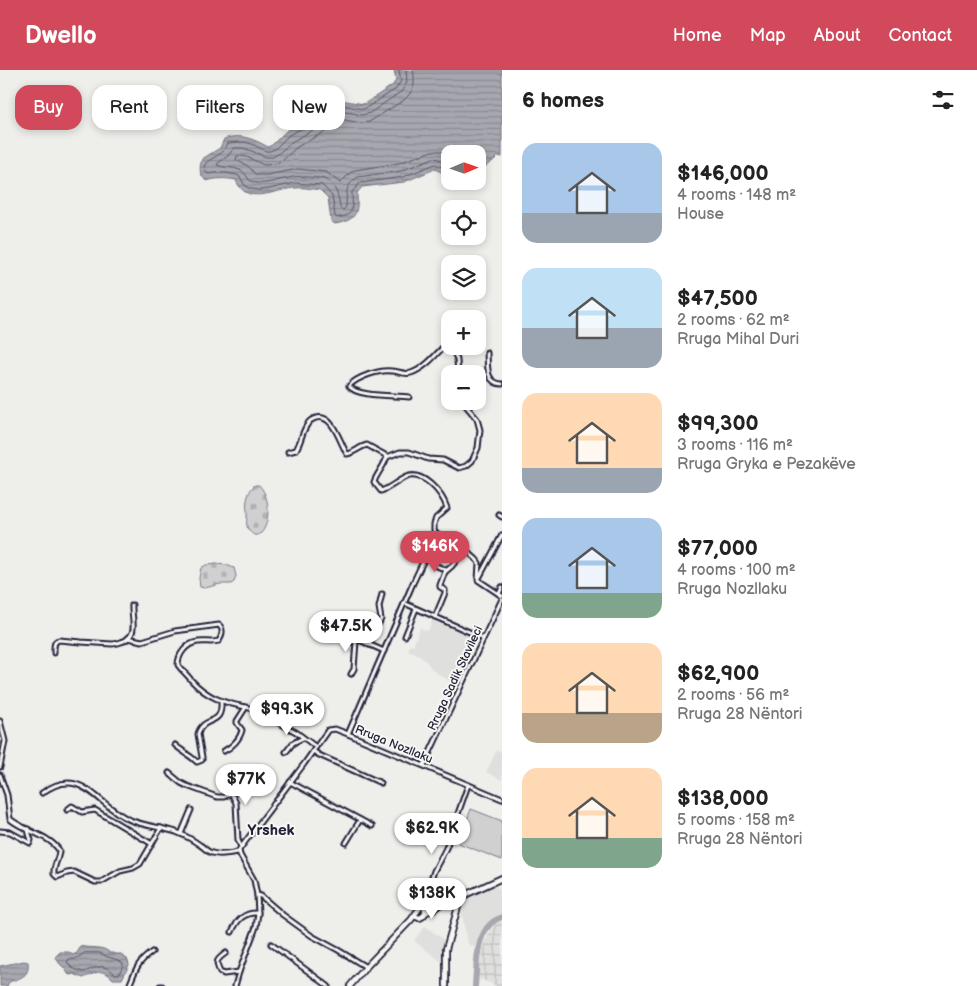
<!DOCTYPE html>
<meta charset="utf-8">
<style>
:root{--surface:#fff;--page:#f2f2f2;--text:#222;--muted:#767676;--accent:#d1495b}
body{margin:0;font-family:"Balsamiq Sans",sans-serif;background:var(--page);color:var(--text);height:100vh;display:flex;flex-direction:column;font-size:19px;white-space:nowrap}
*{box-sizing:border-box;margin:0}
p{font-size:16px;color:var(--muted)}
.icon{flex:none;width:28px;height:28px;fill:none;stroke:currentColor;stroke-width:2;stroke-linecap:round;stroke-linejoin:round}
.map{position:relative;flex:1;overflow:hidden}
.sheet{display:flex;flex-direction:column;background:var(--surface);width:475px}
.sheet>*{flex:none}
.guide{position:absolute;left:15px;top:15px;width:411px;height:45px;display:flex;gap:10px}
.needle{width:32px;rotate:88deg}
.fabs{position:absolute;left:441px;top:75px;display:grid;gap:10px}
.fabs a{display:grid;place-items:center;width:45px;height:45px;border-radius:10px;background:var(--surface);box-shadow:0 2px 8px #0003;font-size:25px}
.price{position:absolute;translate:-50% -42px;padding:0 11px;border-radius:18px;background:#fff;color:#222;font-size:16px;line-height:32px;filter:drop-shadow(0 1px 2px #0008)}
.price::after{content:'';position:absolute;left:50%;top:30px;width:15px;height:11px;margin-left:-8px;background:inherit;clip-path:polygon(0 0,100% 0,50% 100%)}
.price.selected{background:var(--accent);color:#fff}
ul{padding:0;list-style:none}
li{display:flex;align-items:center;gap:15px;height:125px;padding:0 20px}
li span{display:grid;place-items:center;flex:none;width:140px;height:100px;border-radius:15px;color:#555}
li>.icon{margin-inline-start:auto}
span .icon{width:60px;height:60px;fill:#fffc;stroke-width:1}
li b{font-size:21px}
h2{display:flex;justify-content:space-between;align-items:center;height:60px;padding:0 20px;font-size:21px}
.chip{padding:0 18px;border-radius:15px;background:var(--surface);box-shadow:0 2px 8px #0003;font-size:18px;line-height:45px}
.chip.selected{background:var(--accent);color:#fff}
header{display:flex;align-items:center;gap:30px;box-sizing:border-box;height:70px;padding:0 25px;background:var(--accent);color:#fff}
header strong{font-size:24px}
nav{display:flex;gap:28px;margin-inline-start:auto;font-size:18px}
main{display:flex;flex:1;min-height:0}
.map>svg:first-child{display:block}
</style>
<header>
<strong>Dwello</strong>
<nav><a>Home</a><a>Map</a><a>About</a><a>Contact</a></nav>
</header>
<main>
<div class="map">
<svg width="502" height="916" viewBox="0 0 502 916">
<defs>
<pattern id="industrial-grid" width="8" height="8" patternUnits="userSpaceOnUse" patternTransform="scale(1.25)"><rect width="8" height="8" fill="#dfdfde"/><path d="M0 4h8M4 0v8" fill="none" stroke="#bfbfbf"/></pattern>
<pattern id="cemetery-stones" width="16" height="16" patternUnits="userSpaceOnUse" patternTransform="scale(1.25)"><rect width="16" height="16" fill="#d0d0d1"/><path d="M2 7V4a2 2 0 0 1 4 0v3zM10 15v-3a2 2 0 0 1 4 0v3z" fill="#b2b2b4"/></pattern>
<pattern id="water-rules" width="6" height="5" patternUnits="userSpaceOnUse" patternTransform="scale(1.25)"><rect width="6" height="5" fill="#a7a7af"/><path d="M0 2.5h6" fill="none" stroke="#888890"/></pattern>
</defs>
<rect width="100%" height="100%" fill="#eeeeeb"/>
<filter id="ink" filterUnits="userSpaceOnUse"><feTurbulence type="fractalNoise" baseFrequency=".02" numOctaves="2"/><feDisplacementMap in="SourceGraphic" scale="10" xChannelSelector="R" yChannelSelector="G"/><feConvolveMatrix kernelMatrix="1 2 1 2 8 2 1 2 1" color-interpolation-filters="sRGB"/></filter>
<g filter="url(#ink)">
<g fill="#dfdfde">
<path d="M433 548 481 569 459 617 432 600 427 592 420 586 408 581 410 575 413 576 420 558 428 561Z"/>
<path d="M497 680 502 682V710L486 702Z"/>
<path d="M494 813 497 818 499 817 502 825V843L496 846 480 864 478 879 468 874 460 836 462 831 465 827Z"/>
<path d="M425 856 444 870 442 880V892L414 871Z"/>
</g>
<path fill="url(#industrial-grid)" d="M498 851H502V916H497L478 908 481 886 485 871 492 858Z"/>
<g fill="url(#cemetery-stones)" stroke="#797986">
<path d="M255 415H259C278 435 263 482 248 459 245 454 248 445 247 440 245 432 249 419 255 415Z"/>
<path d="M216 494 226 495 234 498 236 506 234 512 231 514H220L205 518 200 517 199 508 201 498 206 495Z"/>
</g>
<path fill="#d0d0d1" stroke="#797986" d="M471 739 502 751V790L458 773Z"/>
<g fill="url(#water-rules)" stroke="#727281">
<path d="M394 0H502V87L498 86 493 91 481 99 478 108V84H450V111L443 103 435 99 404 112 362 117 357 123C358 143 357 150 335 154L331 151 328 128 320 120C312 119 304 117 296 118 280 118 252 134 240 117 238 115 237 113 236 110 225 108 217 108 206 111 199 103 199 99 202 89L220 78 224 69C240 63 254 69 268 77L272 75 286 61 320 44 325 31 340 30 364 34 393 15 396 10Z"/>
<path d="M81 876C91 879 102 875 110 883H114L116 884H121L128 890 129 895 122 909H113C102 897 97 903 83 908L74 904 70 905 68 904C66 899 64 898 60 894 58 892 58 890 55 887L60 882H69L73 885 77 883Z"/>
<path d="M24 891 28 892C30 906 21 908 9 912L7 916H0V896Z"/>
</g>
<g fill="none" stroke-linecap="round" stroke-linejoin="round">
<g stroke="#575769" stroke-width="1">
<path d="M399 0 401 11 396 19 366 38 363 39 340 35H329L322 48 289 65 275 79 270 81H266L252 74 244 72 228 73C227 75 226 78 224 80 219 88 195 92 208 104L215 103H226L237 105 240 107 244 114 248 118 258 120 269 119 295 113 322 115 332 126 335 146 337 148C356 145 352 137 352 122L360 113 403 107 435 94 445 98 450 103"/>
<path d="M406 0 407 12 402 21 370 43 362 45 352 43 334 41 326 53 293 71 279 83 273 87H266L249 80 243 78H234L228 86 218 93 217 95C224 98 233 97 240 100 249 104 246 113 258 113 270 114 281 109 293 107 298 106 303 107 308 107 313 108 319 107 324 109 336 114 339 127 340 138L343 140 346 137C347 123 344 116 358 107L401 101 433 88 439 89 450 94"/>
<path d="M413 0C416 13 414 21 404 30L369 52 362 53 339 49 330 59 297 77 284 89 276 94 264 95 247 87 242 86H237L236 90 248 96 256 105H267L298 99 326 102 340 113 350 103 355 100 399 93 432 81H440L450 85"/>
<path d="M100 883 108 887 118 890 123 893V895L119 904H115C103 892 97 898 83 902L72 898 67 892 69 889C76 890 78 888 84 883Z"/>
</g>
<path stroke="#a7a7af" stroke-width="6" d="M475 916C477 893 475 856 502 847"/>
<g stroke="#22223b" stroke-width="7">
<g id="street">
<path d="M452 276 457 290 458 304"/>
<path d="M487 283C488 296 485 313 502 314"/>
<path d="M409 327C396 325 356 327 349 316 357 307 380 299 392 301 398 301 404 305 411 303 424 299 435 286 444 276L447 275H450"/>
<path d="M288 382 296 380C301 372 302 362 307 355 309 351 312 349 316 348 333 343 340 373 347 384 354 383 359 377 367 375L387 386C386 394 377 403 374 412L381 421C390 418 397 411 406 407 423 400 442 423 447 438L436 448 434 454V460L436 464 457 474 466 480 476 489 479 493 478 510 502 526"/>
<path d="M387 387 400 382H409L428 389 443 390 459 398 466 396 472 391 478 378 480 360 477 349 462 331"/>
<path d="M499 445 502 447"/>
<path d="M437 496 446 500"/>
<path d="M479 508 502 465"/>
<path d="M499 524 502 517"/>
<path d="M404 533 483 568"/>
<path d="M435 547 445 523V520L440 517V515L445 502 452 496 460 486 467 482"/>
<path d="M324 558 325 561 338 566 350 572 359 570 384 581"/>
<path d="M405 566 416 539"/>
<path d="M128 568 142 571 175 561 219 555C224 559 222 566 219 571 212 573 206 571 198 572 187 573 178 584 178 595 182 601 187 604 191 610 207 627 223 633 246 637"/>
<path d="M369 575 381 549 379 537 382 524"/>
<path d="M54 583C54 578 53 571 59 570L81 572 112 574C117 574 120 572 124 571 139 564 131 548 132 535"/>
<path d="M351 604 354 599 356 571"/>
<path d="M0 651 5 671 0 697"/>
<path d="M348 664 413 513 436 464"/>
<path d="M175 675C179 679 184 681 188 685 192 687 194 690 197 692L202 690V687L198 664C204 644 223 658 221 631"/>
<path d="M224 681C232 677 240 669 242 660L237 653V651L246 637 255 640 283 655 296 662 316 677"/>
<path d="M313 681 319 685 381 713"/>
<path d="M286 682 293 673 303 668"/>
<path d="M424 695 502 529"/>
<path d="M235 700V712L231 720V723L236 733 238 770 241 777"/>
<path d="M169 703 181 713 187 716 217 727H224L231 723"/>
<path d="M0 705 7 725 10 749C24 761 47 764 59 780 59 789 53 796 54 804L57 807 67 803 74 802 95 812H101L120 801 133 798 140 794 161 758"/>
<path d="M290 712 372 756"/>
<path d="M42 723C81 694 97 735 128 749 138 754 151 756 161 758 166 760 172 760 176 762 184 765 193 770 200 775 204 777 207 782 212 783 221 786 231 783 239 782"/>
<path d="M67 740 72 736 82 742 95 740 152 774"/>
<path d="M0 761 10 762 30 773 31 770 29 764 28 759"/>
<path d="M181 764 191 740"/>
<path d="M346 773 360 750"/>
<path d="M257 825 261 826 283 845 312 866 338 880 366 897"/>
<path d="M421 836 425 827 434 801 446 778 468 715"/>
<path d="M232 862C237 850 244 842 258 843"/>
<path d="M271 874 328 916"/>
<path d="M226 883C216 890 215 892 220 902L224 904 239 902"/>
<path d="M129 916C136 899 137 893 152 882"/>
<path d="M160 916H162"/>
<path d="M235 916 239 902 256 857 258 843 257 825 254 810 240 785 239 780 304 694 328 660 335 659 348 664 502 729"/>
</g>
</g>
<g stroke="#22223b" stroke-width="8">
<g id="secondary">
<path d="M425 843 435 838 452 826 455 825 461 828"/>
<path d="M350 916 366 897 411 850 421 836 425 838C426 843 424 847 419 848L414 846"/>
<path d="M446 916V879L460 830 467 824 502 808"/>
</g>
</g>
<use href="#street" stroke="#f6f6f2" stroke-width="3"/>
<use href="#secondary" stroke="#f6f6f2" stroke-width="4.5"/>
</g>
</g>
<g text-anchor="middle" stroke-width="4" stroke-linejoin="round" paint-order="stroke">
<g font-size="12" fill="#22223b" stroke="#f6f6f2">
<text transform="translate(455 608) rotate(-65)" y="4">Rruga Sadik Stavileci</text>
<text transform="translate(394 674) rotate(22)" y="4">Rruga Nozllaku</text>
</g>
<g font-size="15" font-weight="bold" fill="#22223b" stroke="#f6f6f2">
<text x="271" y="765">Yrshek</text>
</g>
</g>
</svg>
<div class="fabs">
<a><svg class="needle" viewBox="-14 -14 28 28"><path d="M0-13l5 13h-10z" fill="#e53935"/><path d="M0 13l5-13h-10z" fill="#767676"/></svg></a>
<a><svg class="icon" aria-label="locate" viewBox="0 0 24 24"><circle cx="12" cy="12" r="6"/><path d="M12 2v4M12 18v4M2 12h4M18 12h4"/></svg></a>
<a><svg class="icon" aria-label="layers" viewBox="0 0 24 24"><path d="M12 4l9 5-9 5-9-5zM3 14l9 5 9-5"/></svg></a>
<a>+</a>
<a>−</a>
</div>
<b class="price selected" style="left:435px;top:503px">$146K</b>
<b class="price" style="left:346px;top:583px">$47.5K</b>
<b class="price" style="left:287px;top:666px">$99.3K</b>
<b class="price" style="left:246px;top:736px">$77K</b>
<b class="price" style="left:432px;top:785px">$62.9K</b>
<b class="price" style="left:432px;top:850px">$138K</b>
<div class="guide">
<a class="chip selected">Buy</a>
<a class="chip">Rent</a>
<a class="chip">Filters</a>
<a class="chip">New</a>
</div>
</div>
<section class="sheet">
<h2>6 homes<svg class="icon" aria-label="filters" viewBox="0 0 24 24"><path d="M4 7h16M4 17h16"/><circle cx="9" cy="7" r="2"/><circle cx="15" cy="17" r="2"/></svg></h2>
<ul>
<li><span style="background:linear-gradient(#a9c7e8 70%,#9aa5b1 0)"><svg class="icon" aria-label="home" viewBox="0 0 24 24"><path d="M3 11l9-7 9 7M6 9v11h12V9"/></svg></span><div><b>$146,000</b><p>4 rooms · 148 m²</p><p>House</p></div></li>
<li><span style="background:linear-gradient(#bfe0f5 60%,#9aa5b1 0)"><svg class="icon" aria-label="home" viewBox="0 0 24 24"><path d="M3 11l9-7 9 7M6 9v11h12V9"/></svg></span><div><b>$47,500</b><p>2 rooms · 62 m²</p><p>Rruga Mihal Duri</p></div></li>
<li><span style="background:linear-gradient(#ffd9b3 75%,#9aa5b1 0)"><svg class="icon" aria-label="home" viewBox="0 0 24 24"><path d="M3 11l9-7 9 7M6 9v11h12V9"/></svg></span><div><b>$99,300</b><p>3 rooms · 116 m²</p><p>Rruga Gryka e Pezakëve</p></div></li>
<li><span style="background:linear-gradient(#a9c7e8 75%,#7fa58c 0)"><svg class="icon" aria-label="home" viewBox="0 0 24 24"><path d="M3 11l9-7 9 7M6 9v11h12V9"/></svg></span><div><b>$77,000</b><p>4 rooms · 100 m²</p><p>Rruga Nozllaku</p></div></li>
<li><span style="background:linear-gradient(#ffd9b3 70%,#b9a48a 0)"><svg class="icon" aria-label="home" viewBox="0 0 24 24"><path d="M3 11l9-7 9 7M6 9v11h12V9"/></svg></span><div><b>$62,900</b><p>2 rooms · 56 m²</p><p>Rruga 28 Nëntori</p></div></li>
<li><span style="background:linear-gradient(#ffd9b3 70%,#7fa58c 0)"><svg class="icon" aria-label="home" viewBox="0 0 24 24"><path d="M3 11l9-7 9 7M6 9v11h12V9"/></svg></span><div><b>$138,000</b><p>5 rooms · 158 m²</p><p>Rruga 28 Nëntori</p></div></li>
</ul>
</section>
</main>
